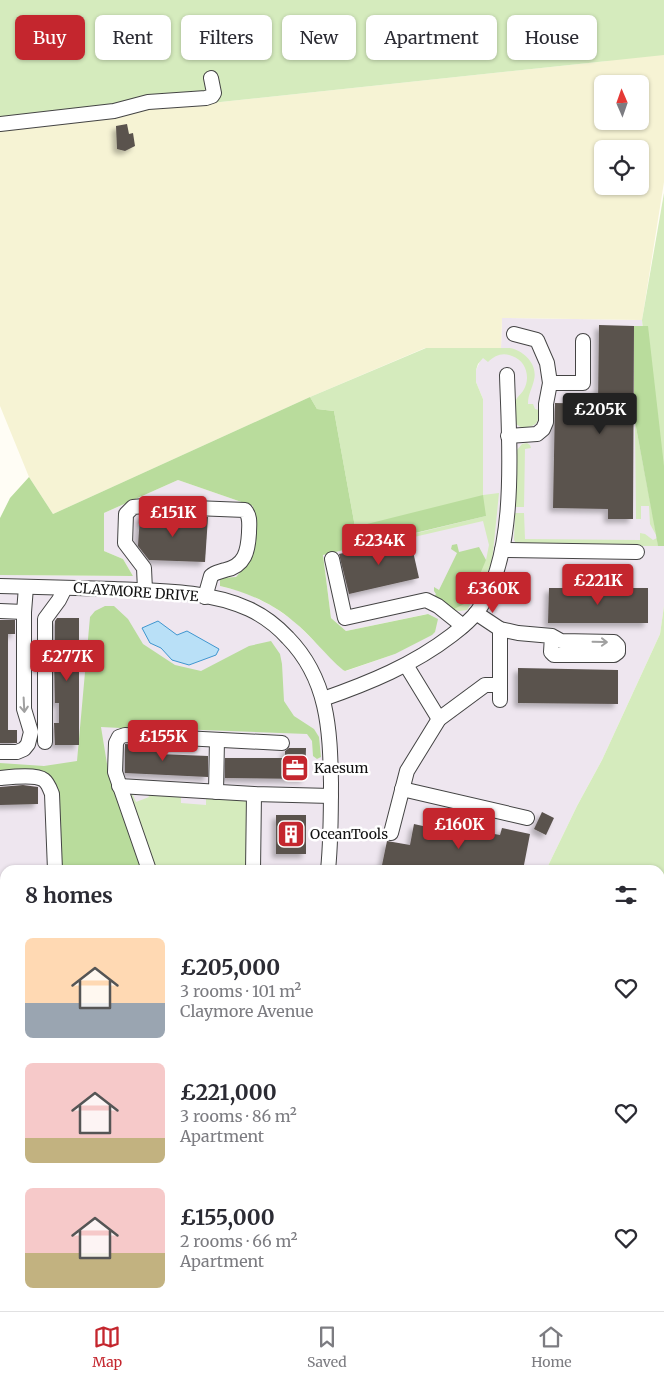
<!DOCTYPE html>
<meta charset="utf-8">
<style>
:root{--surface:#fff;--page:#f2f2f3;--text:#2b2b33;--muted:#7c7c81;--line:#e1e1e2;--accent:#c4262e}
body{margin:0;font-family:Merriweather,serif;background:var(--page);color:var(--text);height:100vh;display:flex;flex-direction:column;font-size:19px;white-space:nowrap}
*{box-sizing:border-box;margin:0}
p{font-size:16px;color:var(--muted)}
.icon{flex:none;width:28px;height:28px;fill:none;stroke:currentColor;stroke-width:2;stroke-linecap:round;stroke-linejoin:round}
.map{position:relative;flex:1;overflow:hidden}
.side{position:absolute;left:0px;top:865px;width:665px;height:446px;display:flex;flex-direction:column;background:var(--surface);border-radius:15px 15px 0 0;box-shadow:0 1px 4px #0004}
.side>*{flex:none}
.hud{position:absolute;left:15px;top:15px;width:635px;height:45px;display:flex;gap:10px}
.needle{width:32px;rotate:358deg}
.buttons{position:absolute;left:594px;top:75px;display:grid;gap:10px}
.buttons a{display:grid;place-items:center;width:55px;height:55px;border-radius:8px;background:var(--surface);box-shadow:0 1px 4px #0004;font-size:25px}
.price{position:absolute;translate:-50% -42px;padding:0 11px;border-radius:5px;background:var(--accent);color:#fff;font-size:16px;line-height:32px;filter:drop-shadow(0 1px 2px #0008)}
.price::after{content:'';position:absolute;left:50%;top:30px;width:15px;height:11px;margin-left:-8px;background:inherit;clip-path:polygon(0 0,100% 0,50% 100%)}
.price.current{background:#222;color:#fff}
ul{padding:0;list-style:none}
li{display:flex;align-items:center;gap:15px;height:125px;padding:0 25px}
li span{display:grid;place-items:center;flex:none;width:140px;height:100px;border-radius:8px;color:#555}
li>.icon{margin-inline-start:auto}
span .icon{width:60px;height:60px;fill:#fffc;stroke-width:1}
li b{font-size:21px}
h2{display:flex;justify-content:space-between;align-items:center;height:60px;padding:0 25px;font-size:21px}
.tag{padding:0 18px;border-radius:8px;background:var(--surface);box-shadow:0 1px 4px #0004;font-size:18px;line-height:45px}
.tag.current{background:var(--accent);color:#fff}
.tab-bar{display:flex;justify-content:space-around;align-items:center;height:70px;border-top:1px solid var(--line);background:var(--surface);font-size:14px;color:var(--muted)}
.tab-bar a{display:grid;justify-items:center;gap:2px}
.tab-bar .current{color:var(--accent)}
.map>svg:first-child{display:block}
</style>
<div class="map">
<svg width="664" height="1311" viewBox="0 0 664 1311">
<defs>
<filter id="shadow"><feDropShadow dx="-4" dy="4" stdDeviation="2.5" flood-color="#0004"/></filter>
</defs>
<rect width="100%" height="100%" fill="#fffdf5"/>
<path fill="#eee6ef" d="M502 318 642 320 656 477 664 524V606L660 634 602 760 577 806 546 870H5V1306H83L77 1311H0V575L133 576 123 559 104 551V513L178 480 253 506 251 560 236 577 220 586 244 592 272 606 294 621 343 670 346 671 395 654 427 614 346 631 331 618 323 555 486 516 483 495V399L476 382V370L481 359 489 353 501 347Z"/>
<path fill="#f6f3d4" fill-rule="evenodd" d="M0 0H664V182L642 320 502 318 501 348H425L310 397 53 514 29 477 0 406V127L126 112 607 61ZM602 84H640V121H602ZM602 149H640V186H602Z"/>
<g fill="#d5ebbd">
<path d="M0 0H664V55L126 112 0 127Z"/>
<path d="M664 193V524L656 477 642 320Z"/>
<path d="M426 348H510C524 351 538 364 534 380 532 389 528 394 528 404H533L535 409 539 410C539 425 535 426 522 428L516 424C516 417 514 407 516 400 517 397 521 394 523 391 531 379 527 361 512 356 503 352 495 355 488 362L483 358 478 364 476 370V382L483 399V495L499 493 492 562 483 583 467 610 460 611 452 610 486 560 489 545 483 521 414 537 415 546 412 547 409 535 486 516 355 527 334 411 317 409 310 397Z"/>
<path d="M635 422 654 522 656 535 650 524 649 506H641V519H636Z"/>
<path d="M527 443 530 445 531 448 525 449 524 507H515L517 450 522 444Z"/>
<path d="M515 513H524L525 539 640 540V533L645 534 653 540 657 538 658 546H523L516 543 514 540Z"/>
<path d="M664 606V1311H417L420 1306H660V870H546L577 806 602 760 660 634Z"/>
<path d="M147 792 181 794V803L206 805V796L245 800 248 804 247 870H153L130 797 132 793 136 802 149 797Z"/>
</g>
<g fill="#b9dc9c">
<path d="M634 326H648L664 466V546H658L634 416Z"/>
<path d="M310 397 317 409 334 411 355 527 483 495 486 516 323 555 331 618 346 631 428 614 438 619 435 632 432 635 395 654 345 671 343 670C325 655 311 635 293 621 272 603 246 592 220 586V578L236 577 251 560 253 506 178 480 104 513V551L123 559 133 576 0 575V518L10 498 29 477 53 514Z"/>
<path d="M457 544 459 552 479 547 486 560 468 602 452 610 434 597 436 594 434 591V587L439 590 457 553 451 549 452 545Z"/>
<path d="M105 606H114L128 619 143 644 175 665 201 671 249 646 271 641 280 654 282 664 284 701 294 716 314 729 319 737 321 757 317 759 313 756 312 741 307 734 176 729 160 730 101 727 108 770 143 870H58L53 783 0 774V763L44 766 77 761 90 617 95 611Z"/>
<path d="M0 1143H5V1186L0 1184Z"/>
</g>
<path fill="#b9e0f7" stroke="#3f96cf" d="M158 621 177 635 187 631 219 649 216 655 189 665 172 660 161 648 150 643 142 628Z"/>
<g fill="none" stroke-linecap="round" stroke-linejoin="round">
<g stroke="#3f96cf" stroke-width="3">
<path d="M660 1138H664"/>
<path d="M589 1307 590 1306"/>
<path d="M405 1311 411 1306"/>
</g>
</g>
<g fill="#5a524d" filter="url(#shadow)">
<path d="M127 124 129 134 133 133 135 146 125 151 117 149 116 126Z"/>
<path d="M599 325 634 326 633 519H608V509L553 508 555 403 598 404Z"/>
<path d="M140 515 208 517 205 562 149 560 138 546Z"/>
<path d="M410 538 419 578 349 594 339 554Z"/>
<path d="M549 588H648V623H548Z"/>
<path d="M57 618H79V745H55L54 723H59V703H55L54 660H59V640H55V621Z"/>
<path d="M0 620H15V634H8V730H17V743H0Z"/>
<path d="M518 668 618 670V704L518 703Z"/>
<path d="M125 744 160 746 159 754 208 756V777L125 773Z"/>
<path d="M289 748H306L305 779 225 778V758H285V751Z"/>
<path d="M23 785 38 787V804L0 805V787Z"/>
<path d="M542 812 554 818 546 835 534 829Z"/>
<rect x="276" y="815" width="30" height="39"/>
<path d="M458 818 485 824 483 832 500 835 502 828 530 834 523 870H429L410 866 409 870H381L387 841 410 845 414 824 454 833Z"/>
</g>
<g fill="none" stroke-linecap="round" stroke-linejoin="round">
<g stroke="#444" stroke-width="16">
<g id="minor">
<path d="M0 124 114 111 148 102 206 98 212 96 214 93 211 78"/>
<path d="M550 383H583V341"/>
<path d="M508 436 537 434 543 429 546 422V404L550 383 547 363 537 340 514 334"/>
<path d="M502 550 637 552"/>
<path d="M332 559 345 618 426 600 438 606 463 626"/>
<path d="M0 586C38 587 76 588 114 589 158 591 208 590 249 609 264 616 277 626 288 638 328 679 330 729 331 783 331 812 331 841 328 870"/>
<path d="M145 590 144 568 125 543 126 514 133 507 144 506 245 510C251 517 249 525 249 533 248 551 245 566 225 570 220 572 215 572 211 576L205 597"/>
<path d="M0 611 24 612"/>
<path d="M476 613 500 629 518 633 552 636 561 641 614 642 618 646V652L614 655H554L551 652 552 636"/>
<path d="M406 665 439 719"/>
<path d="M323 699C369 683 413 665 452 635 461 628 470 621 477 612 519 555 509 443 507 375"/>
<path d="M500 700V629"/>
<path d="M45 742V619L59 600 65 588"/>
<path d="M0 752H17L24 749 28 744 31 732 24 709V612L26 587"/>
<path d="M0 778C11 777 36 774 44 780 48 783 50 789 52 794L55 870"/>
<path d="M119 786 254 794 331 796"/>
<path d="M402 789 527 818"/>
<path d="M216 792 217 740"/>
<path d="M391 833 407 771 439 719 485 685H500"/>
<path d="M149 870 115 772 116 743 119 737 125 735 282 743"/>
<path d="M253 870 254 794"/>
<path d="M0 888H5"/>
<path d="M0 949H5"/>
<path d="M0 1124H5"/>
<path d="M0 1197 5 1199"/>
<path d="M0 1225 5 1227"/>
<path d="M52 1311 58 1306"/>
</g>
</g>
<use href="#minor" stroke="#fff" stroke-width="14"/>
</g>
<defs><path id="oneway-shaft" d="M-6 0H5M1.5-3L5.5 0L1.5 3" fill="none" stroke-width="1.6" stroke-linecap="round" stroke-linejoin="round" transform="scale(1.25)"/></defs>
<g stroke="#a0a0a0">
<use href="#oneway-shaft" transform="translate(600 642) rotate(1)"/>
<use href="#oneway-shaft" transform="translate(24 705) rotate(87)"/>
</g>
<defs>
<g id="office-square" transform="scale(1.4375)"><rect x="-9" y="-9" width="18" height="18" rx="4" fill="#c4262e" stroke="#fff"/><path d="M-6-3h4V-5.5h4V-3h4V5H-6ZM-1-4.5V-3h2v-1.5ZM-6 0V1H6V0Z" fill="#fff"/></g>
<g id="building-square" transform="scale(1.4375)"><rect x="-9" y="-9" width="18" height="18" rx="4" fill="#c4262e" stroke="#fff"/><path d="M-4-6H4V6H1V3H-1V6H-4ZM-2.5-4.3h1.7v1.8h-1.7ZM.8-4.3h1.7v1.8H.8ZM-2.5-1h1.7V.8h-1.7ZM.8-1h1.7V.8H.8Z" fill="#fff"/></g>
</defs>
<g fill-rule="evenodd">
<use href="#office-square" x="295" y="768"/>
<use href="#building-square" x="291" y="834"/>
</g>
<g text-anchor="middle" stroke-width="5" stroke-linejoin="round" paint-order="stroke">
<g font-size="14" fill="#111" stroke="#fff">
<text transform="translate(136 592) rotate(4)" y="5">CLAYMORE DRIVE</text>
</g>
<g font-size="14" fill="#111" stroke="#fff" text-anchor="start">
<text x="314" y="773">Kaesum</text>
<text x="310" y="839">OceanTools</text>
</g>
</g>
</svg>
<div class="buttons">
<a><svg class="needle" viewBox="-14 -14 28 28"><path d="M0-13l5 13h-10z" fill="#e53935"/><path d="M0 13l5-13h-10z" fill="#7c7c81"/></svg></a>
<a><svg class="icon" aria-label="locate" viewBox="0 0 24 24"><circle cx="12" cy="12" r="6"/><path d="M12 2v4M12 18v4M2 12h4M18 12h4"/></svg></a>
</div>
<b class="price current" style="left:600px;top:435px">£205K</b>
<b class="price" style="left:173px;top:538px">£151K</b>
<b class="price" style="left:379px;top:566px">£234K</b>
<b class="price" style="left:598px;top:606px">£221K</b>
<b class="price" style="left:493px;top:614px">£360K</b>
<b class="price" style="left:67px;top:682px">£277K</b>
<b class="price" style="left:163px;top:762px">£155K</b>
<b class="price" style="left:459px;top:850px">£160K</b>
<div class="hud">
<a class="tag current">Buy</a>
<a class="tag">Rent</a>
<a class="tag">Filters</a>
<a class="tag">New</a>
<a class="tag">Apartment</a>
<a class="tag">House</a>
</div>
<section class="side">
<h2>8 homes<svg class="icon" aria-label="filters" viewBox="0 0 24 24"><path d="M4 7h16M4 17h16"/><circle cx="9" cy="7" r="2"/><circle cx="15" cy="17" r="2"/></svg></h2>
<ul>
<li><span style="background:linear-gradient(#ffd9b3 65%,#9aa5b1 0)"><svg class="icon" aria-label="home" viewBox="0 0 24 24"><path d="M3 11l9-7 9 7M6 9v11h12V9"/></svg></span><div><b>£205,000</b><p>3 rooms · 101 m²</p><p>Claymore Avenue</p></div><svg class="icon" aria-label="heart" viewBox="0 0 24 24"><path d="M12 20l-8-8c-3-5 5-10 8-4 3-6 11-1 8 4z"/></svg></li>
<li><span style="background:linear-gradient(#f6c9c9 75%,#c2b280 0)"><svg class="icon" aria-label="home" viewBox="0 0 24 24"><path d="M3 11l9-7 9 7M6 9v11h12V9"/></svg></span><div><b>£221,000</b><p>3 rooms · 86 m²</p><p>Apartment</p></div><svg class="icon" aria-label="heart" viewBox="0 0 24 24"><path d="M12 20l-8-8c-3-5 5-10 8-4 3-6 11-1 8 4z"/></svg></li>
<li><span style="background:linear-gradient(#f6c9c9 65%,#c2b280 0)"><svg class="icon" aria-label="home" viewBox="0 0 24 24"><path d="M3 11l9-7 9 7M6 9v11h12V9"/></svg></span><div><b>£155,000</b><p>2 rooms · 66 m²</p><p>Apartment</p></div><svg class="icon" aria-label="heart" viewBox="0 0 24 24"><path d="M12 20l-8-8c-3-5 5-10 8-4 3-6 11-1 8 4z"/></svg></li>
</ul>
</section>
</div>
<nav class="tab-bar">
<a class="current"><svg class="icon" aria-label="map" viewBox="0 0 24 24"><path d="M3 6l6-2 6 2 6-2v14l-6 2-6-2-6 2zM9 4v14M15 6v14"/></svg>Map</a>
<a><svg class="icon" aria-label="saved" viewBox="0 0 24 24"><path d="M7 4h10v16l-5-4-5 4z"/></svg>Saved</a>
<a><svg class="icon" aria-label="home" viewBox="0 0 24 24"><path d="M3 11l9-7 9 7M6 9v11h12V9"/></svg>Home</a>
</nav>
